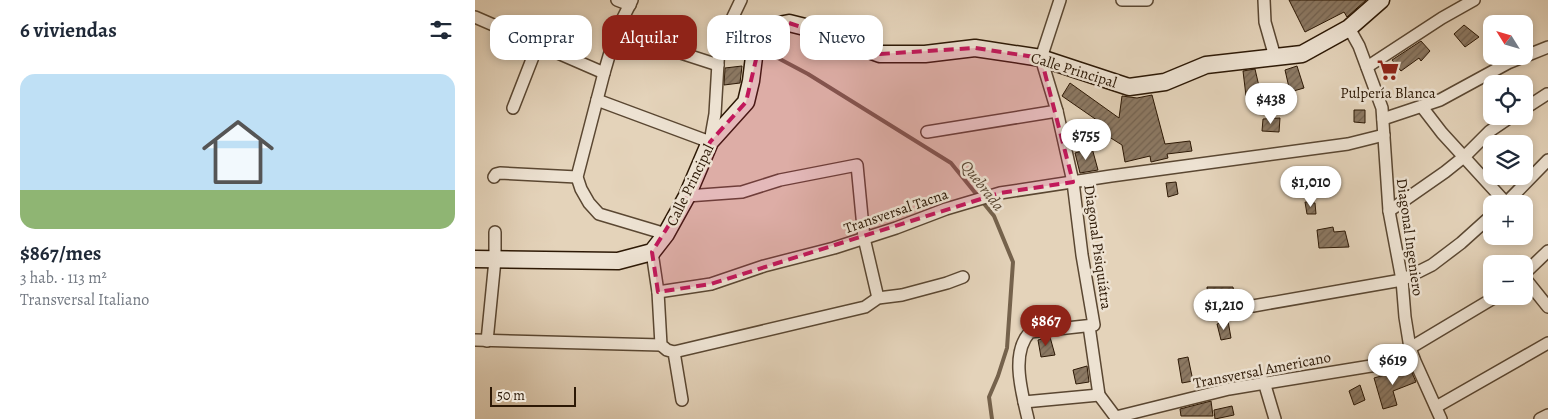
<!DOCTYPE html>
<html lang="es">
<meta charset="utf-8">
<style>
:root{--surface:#fff;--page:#f6f6f7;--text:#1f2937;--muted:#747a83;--accent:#8f2418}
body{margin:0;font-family:Alegreya,serif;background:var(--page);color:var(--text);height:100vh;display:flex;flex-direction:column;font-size:19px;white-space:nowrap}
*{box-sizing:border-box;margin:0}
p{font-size:16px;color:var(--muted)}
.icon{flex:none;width:28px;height:28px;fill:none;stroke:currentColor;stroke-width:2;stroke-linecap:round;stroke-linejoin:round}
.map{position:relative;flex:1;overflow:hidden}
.side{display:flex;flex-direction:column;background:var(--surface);width:475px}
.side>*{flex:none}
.banner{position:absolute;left:15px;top:15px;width:475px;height:45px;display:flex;gap:10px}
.needle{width:32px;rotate:307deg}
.buttons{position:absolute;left:1008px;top:15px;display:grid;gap:10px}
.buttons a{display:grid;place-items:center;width:50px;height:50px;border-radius:10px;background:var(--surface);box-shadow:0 2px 8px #0003;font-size:25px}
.scale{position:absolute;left:15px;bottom:12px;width:86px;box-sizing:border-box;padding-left:5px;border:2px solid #2c1805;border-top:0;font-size:14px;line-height:18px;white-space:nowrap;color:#2c1805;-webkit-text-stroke:4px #ede2d2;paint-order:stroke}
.price{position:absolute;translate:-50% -42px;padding:0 11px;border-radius:18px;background:#fff;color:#222;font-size:16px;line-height:32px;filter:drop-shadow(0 1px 2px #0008)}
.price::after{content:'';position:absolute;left:50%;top:30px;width:15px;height:11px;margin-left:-8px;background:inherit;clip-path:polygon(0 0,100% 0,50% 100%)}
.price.selected{background:var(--accent);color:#fff}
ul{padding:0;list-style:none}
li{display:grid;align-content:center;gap:10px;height:265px;padding:0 20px}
li span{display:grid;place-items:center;height:155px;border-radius:15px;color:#555}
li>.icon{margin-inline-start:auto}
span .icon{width:90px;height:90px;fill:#fffc;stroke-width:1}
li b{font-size:21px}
h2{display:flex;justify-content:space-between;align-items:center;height:60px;padding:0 20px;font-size:21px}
.tag{padding:0 18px;border-radius:15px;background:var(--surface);box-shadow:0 2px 8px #0003;font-size:18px;line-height:45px}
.tag.selected{background:var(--accent);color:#fff}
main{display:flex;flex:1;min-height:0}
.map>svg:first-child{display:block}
</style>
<main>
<section class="side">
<h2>6 viviendas<svg class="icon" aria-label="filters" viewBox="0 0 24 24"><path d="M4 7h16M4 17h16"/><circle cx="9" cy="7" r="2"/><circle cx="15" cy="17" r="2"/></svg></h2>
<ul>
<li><span style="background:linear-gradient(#bfe0f5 75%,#8fb573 0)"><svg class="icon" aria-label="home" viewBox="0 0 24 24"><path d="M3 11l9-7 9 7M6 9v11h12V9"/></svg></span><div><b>$867/mes</b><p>3 hab. · 113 m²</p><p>Transversal Italiano</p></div></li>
</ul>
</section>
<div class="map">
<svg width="1073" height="419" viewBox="0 0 1073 419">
<defs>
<pattern id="building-hatch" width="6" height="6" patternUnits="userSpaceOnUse" patternTransform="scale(1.25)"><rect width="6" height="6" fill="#8c7963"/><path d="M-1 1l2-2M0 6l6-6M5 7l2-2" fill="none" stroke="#736250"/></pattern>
</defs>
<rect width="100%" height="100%" fill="#e4d3ba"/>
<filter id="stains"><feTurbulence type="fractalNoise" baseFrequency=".004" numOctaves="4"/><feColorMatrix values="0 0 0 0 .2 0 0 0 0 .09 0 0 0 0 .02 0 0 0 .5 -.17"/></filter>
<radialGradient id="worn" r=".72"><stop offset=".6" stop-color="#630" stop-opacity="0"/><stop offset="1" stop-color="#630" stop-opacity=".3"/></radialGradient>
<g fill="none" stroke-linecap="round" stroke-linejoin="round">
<path stroke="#75624c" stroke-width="4" d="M301 57 333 74 476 163 519 216 538 262 532 348 523 376 514 397 517 419"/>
</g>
<g fill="url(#building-hatch)" stroke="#2c1805">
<path d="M814 0H891L872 17 869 12 830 32Z"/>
<path d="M989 25 1004 37 990 47 979 34Z"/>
<path d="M946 41 955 51 946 61 944 58 926 71 917 60Z"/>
<path d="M267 66 265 83 249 85 250 68Z"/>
<path d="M822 66 829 88 815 92 810 70Z"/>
<path d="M780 69 786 95 771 96 768 71Z"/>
<path d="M595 83 644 118 647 96 662 98 677 95 690 144 715 141 717 151 692 154 693 158 676 162 675 156 650 162 647 145 623 130 626 123 587 96Z"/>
<path d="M811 87 813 100 801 102 799 90Z"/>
<path d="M879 110H890V123L879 122Z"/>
<path d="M805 118 804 132 787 131 788 119Z"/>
<path d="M617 148 623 170 605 173 600 153Z"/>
<path d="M701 182 703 194 693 197 691 183Z"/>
<path d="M830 202 840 203 841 214H832Z"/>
<path d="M858 227 859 232 870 231 874 247 844 248 842 230Z"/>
<path d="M732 287H758L760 300 733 303Z"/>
<path d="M753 321 756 338 746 340 742 324Z"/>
<path d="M575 337 580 355 566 357 563 340Z"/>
<path d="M713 357 718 381 707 383 703 359Z"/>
<path d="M612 366 614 382 601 384 598 370Z"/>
<path d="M935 368 941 382 918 391 922 405 908 409 899 378Z"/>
<path d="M885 385 890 400 879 405 874 391Z"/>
<path d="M736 401 738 416H706L705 409Z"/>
<path d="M757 406 759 415 740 419 739 410Z"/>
</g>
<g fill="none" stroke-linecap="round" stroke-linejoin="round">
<g stroke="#5a4732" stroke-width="14">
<g id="street">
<path d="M142 0 155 5"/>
<path d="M157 0 141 32 129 73 102 177 106 189 114 203 124 214 191 234"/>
<path d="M647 0H672"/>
<path d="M789 0 790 22 800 57"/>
<path d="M0 17 129 73"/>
<path d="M874 28 884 46 907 108 914 211 927 280 930 317 935 348 939 359 966 419"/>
<path d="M141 32 243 65"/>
<path d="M892 67 967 18 999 0"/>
<path d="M122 100 235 142 240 114 244 46 266 0"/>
<path d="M947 107 967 133 1031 203"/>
<path d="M38 108 63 44"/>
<path d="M1049 109 1072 94"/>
<path d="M908 119 965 100 1033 63 1073 47"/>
<path d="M452 132 582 111"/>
<path d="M19 177 21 174 25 173 102 177"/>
<path d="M212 196 267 192 305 180 382 165 389 238 403 298"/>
<path d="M1030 204 1073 160"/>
<path d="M914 211 970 172 990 156 1015 131 1037 116"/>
<path d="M177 252 183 292 186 345 192 350 199 352 207 400"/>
<path d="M1049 274 1073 251"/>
<path d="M1049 277 1073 307"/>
<path d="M183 292 236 284 289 266 359 248 421 228 471 209 525 193 636 176 873 144 909 135"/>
<path d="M778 306 927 280 957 265 986 243 1016 216"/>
<path d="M614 326 624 395 642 419"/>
<path d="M0 340 186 345"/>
<path d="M12 341 20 260V232"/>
<path d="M935 348 1022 296"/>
<path d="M199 352 390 307 403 298 427 295 472 283 488 277"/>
<path d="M789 382 800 419"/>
<path d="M549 402 624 395"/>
<path d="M961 407 1073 343"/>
<path d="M641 417 754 389 939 359"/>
<path d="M553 419C547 393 535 353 555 332L619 325 607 255 598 182 582 111 566 58 585 0"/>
<path d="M1065 419 1073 415"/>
</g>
</g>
<g stroke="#2c1805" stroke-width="19">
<path id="secondary" d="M0 259 143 261 177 252 191 234 212 196 235 142 271 102 276 81 280 49 287 34 298 26 314 23 330 27 405 54H450L500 48 566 58 654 87 690 82 731 65 827 54 874 28 906 0"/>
</g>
<use href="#street" stroke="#ede2d2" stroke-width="11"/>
<use href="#secondary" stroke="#ede2d2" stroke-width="16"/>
</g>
<path fill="#c2185b" fill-opacity="0.2" stroke="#c2185b" stroke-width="4" stroke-dasharray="10 6" stroke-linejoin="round" d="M314 23 405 54 500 48 566 58 598 182 525 193 236 284 183 292 177 252 212 196 235 142 271 102 287 34Z"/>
<defs>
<g id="supermarket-bare" transform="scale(1.725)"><path d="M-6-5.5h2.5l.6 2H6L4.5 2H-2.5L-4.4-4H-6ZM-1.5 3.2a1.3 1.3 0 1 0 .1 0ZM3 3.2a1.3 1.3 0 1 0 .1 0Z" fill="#8f2418" stroke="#ede2d2" stroke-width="2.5" paint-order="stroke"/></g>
</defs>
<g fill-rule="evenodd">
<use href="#supermarket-bare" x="913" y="70"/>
</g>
<g text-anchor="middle" stroke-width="5" stroke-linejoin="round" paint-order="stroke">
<g font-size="15" fill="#2c1805" stroke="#ede2d2">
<text transform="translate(599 70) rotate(17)" y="5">Calle Principal</text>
<text transform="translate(215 185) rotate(-64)" y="5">Calle Principal</text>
<text transform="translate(421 211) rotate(-19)" y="5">Transversal Tacna</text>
<text transform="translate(935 237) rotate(82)" y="5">Diagonal Ingeniero</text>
<text transform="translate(623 247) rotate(82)" y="5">Diagonal Pisiquiátra</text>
<text transform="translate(787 370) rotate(-11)" y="5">Transversal Americano</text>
</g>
<g font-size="15" fill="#2c1805" stroke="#ede2d2">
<text x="913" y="98">Pulpería Blanca</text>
</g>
<g font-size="16" font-style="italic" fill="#5c4935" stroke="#ede2d2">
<text transform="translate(508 185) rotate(52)" y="6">Quebrada</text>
</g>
</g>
<rect width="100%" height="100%" filter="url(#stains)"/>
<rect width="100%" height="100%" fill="url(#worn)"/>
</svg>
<div class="buttons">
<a><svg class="needle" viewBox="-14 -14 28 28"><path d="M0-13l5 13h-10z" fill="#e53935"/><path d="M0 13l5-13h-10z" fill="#747a83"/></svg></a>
<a><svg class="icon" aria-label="locate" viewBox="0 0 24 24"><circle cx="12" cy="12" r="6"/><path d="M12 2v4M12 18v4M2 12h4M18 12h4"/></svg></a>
<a><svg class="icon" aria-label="layers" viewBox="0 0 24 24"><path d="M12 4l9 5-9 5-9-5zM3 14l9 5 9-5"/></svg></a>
<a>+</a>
<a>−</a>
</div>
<div class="scale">50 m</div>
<b class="price" style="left:796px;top:125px">$438</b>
<b class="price" style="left:611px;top:161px">$755</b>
<b class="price" style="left:836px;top:208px">$1,010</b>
<b class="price" style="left:749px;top:331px">$1,210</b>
<b class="price selected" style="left:571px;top:347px">$867</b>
<b class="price" style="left:918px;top:386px">$619</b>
<div class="banner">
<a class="tag">Comprar</a>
<a class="tag selected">Alquilar</a>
<a class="tag">Filtros</a>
<a class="tag">Nuevo</a>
</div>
</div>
</main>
